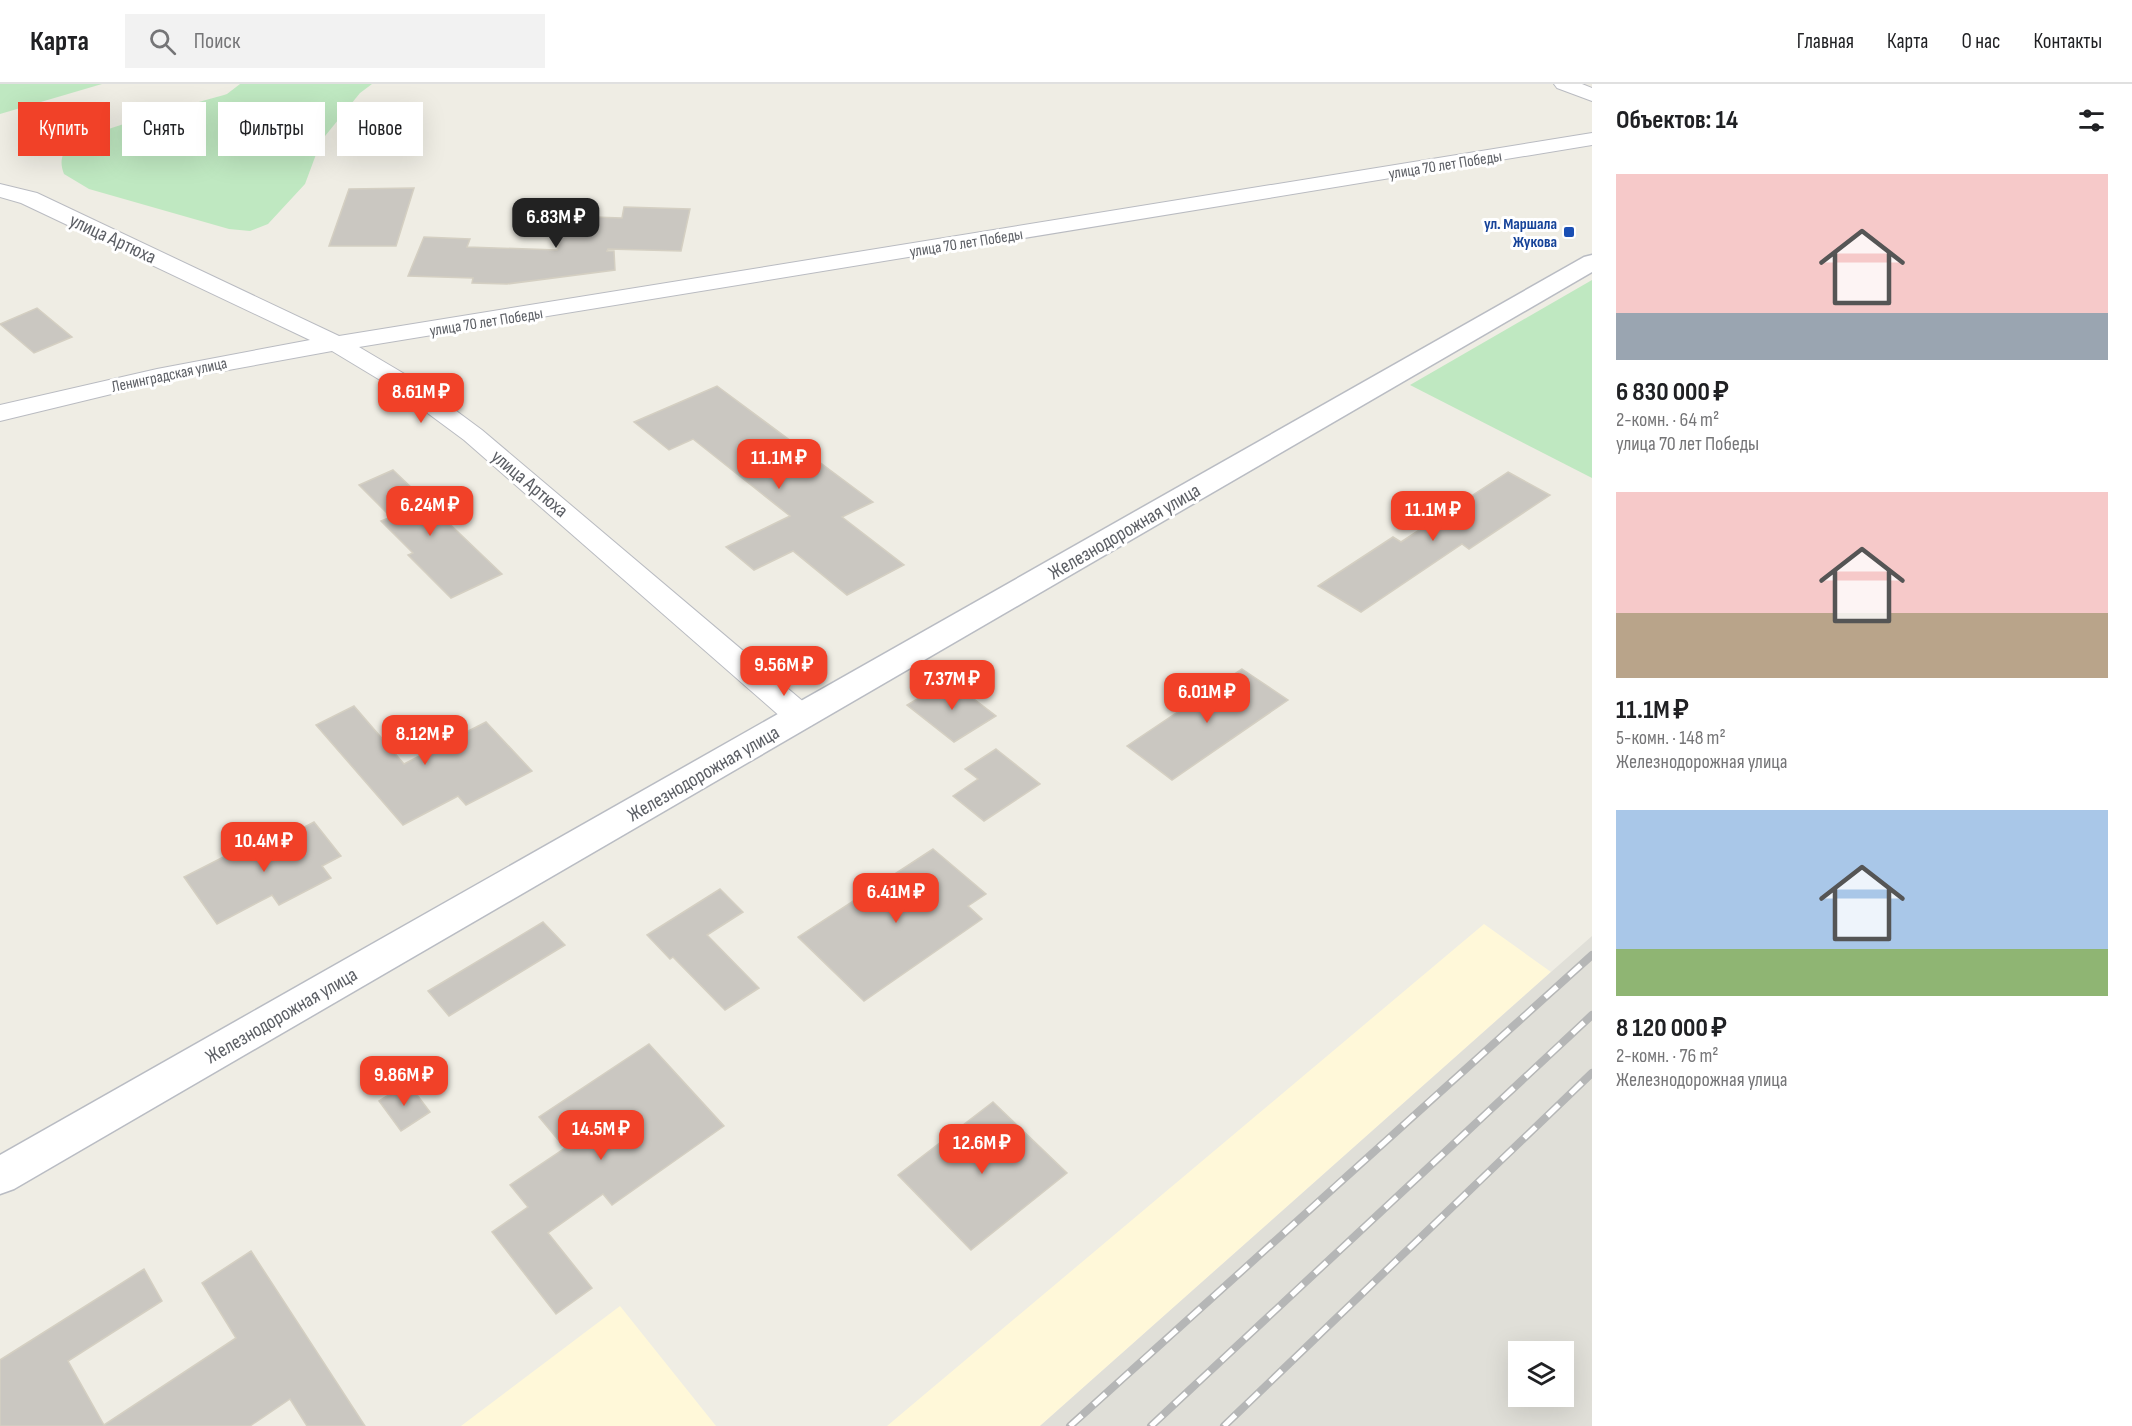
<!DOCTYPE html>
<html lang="ru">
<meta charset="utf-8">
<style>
:root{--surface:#fff;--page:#f2f2f2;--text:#202124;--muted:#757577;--line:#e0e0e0;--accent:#f14128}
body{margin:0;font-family:"Sofia Sans Condensed",sans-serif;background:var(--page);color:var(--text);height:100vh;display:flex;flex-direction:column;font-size:22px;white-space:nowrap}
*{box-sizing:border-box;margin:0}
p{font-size:20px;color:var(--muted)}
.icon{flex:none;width:33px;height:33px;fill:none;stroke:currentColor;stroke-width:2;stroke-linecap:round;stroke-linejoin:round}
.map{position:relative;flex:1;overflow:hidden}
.drawer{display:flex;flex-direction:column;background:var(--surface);width:540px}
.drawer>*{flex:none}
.guide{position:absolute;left:18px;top:18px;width:570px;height:54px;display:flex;gap:12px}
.controls{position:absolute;left:1508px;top:1257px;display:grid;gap:12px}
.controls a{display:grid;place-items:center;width:66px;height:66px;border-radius:0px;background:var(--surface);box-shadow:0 6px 24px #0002;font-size:30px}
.price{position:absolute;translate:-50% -51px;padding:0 14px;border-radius:12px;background:var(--accent);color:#fff;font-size:20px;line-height:39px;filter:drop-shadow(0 2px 3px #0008)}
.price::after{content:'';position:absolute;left:50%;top:36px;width:18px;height:14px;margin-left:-9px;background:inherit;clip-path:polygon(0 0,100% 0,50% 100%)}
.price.current{background:#222;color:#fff}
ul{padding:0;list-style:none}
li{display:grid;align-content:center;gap:12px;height:318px;padding:0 24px}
li span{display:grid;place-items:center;height:186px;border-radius:0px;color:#555}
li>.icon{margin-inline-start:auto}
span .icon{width:108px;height:108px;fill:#fffc;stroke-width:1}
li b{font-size:26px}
h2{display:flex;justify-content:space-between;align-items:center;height:72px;padding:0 24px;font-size:26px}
.chip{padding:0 21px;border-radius:0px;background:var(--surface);box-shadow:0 6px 24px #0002;font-size:21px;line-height:54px}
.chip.current{background:var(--accent);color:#fff}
header{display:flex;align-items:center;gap:36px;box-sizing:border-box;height:84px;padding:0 30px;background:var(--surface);border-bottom:2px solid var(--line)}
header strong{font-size:28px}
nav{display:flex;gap:33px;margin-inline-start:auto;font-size:21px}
.search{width:420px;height:54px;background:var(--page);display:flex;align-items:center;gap:15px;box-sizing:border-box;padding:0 21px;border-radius:0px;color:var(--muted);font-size:22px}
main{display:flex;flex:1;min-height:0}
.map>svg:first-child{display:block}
</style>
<header>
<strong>Карта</strong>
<div class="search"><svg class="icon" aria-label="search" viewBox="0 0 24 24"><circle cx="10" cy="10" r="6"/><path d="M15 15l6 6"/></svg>Поиск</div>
<nav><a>Главная</a><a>Карта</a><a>О нас</a><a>Контакты</a></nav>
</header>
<main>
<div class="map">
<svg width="1592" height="1342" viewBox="0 0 1592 1342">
<rect width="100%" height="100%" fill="#efede4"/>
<g fill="#fff8d9">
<path d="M1484 840 1551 888 1040 1342H887Z"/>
<path d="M620 1222 716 1342H461Z"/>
</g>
<path fill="#e0dfd8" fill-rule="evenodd" d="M1592 852V1342H1040L1551 888ZM1518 1268H1563V1312H1518Z"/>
<g fill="#bfe8c1">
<path d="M0 0H102L0 30Z"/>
<path d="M240 0H372L360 9 321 57 305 100 268 140 250 147 229 145 89 105 64 90C61 82 60 75 65 67 79 48 198 19 227 10Z"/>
<path d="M1592 196V394L1410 301Z"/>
</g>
<g fill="#cac7c1" stroke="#d4cfc2" stroke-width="1.5">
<path d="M414 104 396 162H329L349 105Z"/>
<path d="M624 123 690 125 681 167 608 165 607 167H614L615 186 507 200 472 199 473 194 408 192 424 153 470 155 467 163 557 166 567 132 622 134Z"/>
<path d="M37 224 72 253 34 269 0 240Z"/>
<path d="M717 302 873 418 842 433 904 481 847 511 793 467 754 486 726 463 790 432 693 355 669 366 634 338Z"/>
<path d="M393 386 502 490 451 514 408 471 413 469 381 437 391 433 359 401Z"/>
<path d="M1508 388 1550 411 1469 465 1462 460 1361 528 1318 502 1393 453 1401 458Z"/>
<path d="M1242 585 1288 616 1172 696 1127 662Z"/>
<path d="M949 596 996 632 954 658 907 621Z"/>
<path d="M354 622 404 680 486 638 532 687 466 721 458 712 403 741 316 641Z"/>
<path d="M996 665 1040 700 984 737 953 712 978 695 965 685Z"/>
<path d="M314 738 341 772 322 782 331 794 279 821 272 811 217 840 184 793 247 761 253 770Z"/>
<path d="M933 765 986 810 968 822 982 835 864 917 798 853Z"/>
<path d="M720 805 743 828 707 851 759 904 725 926 673 873 670 875 647 851Z"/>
<path d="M543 838 565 861 449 932 428 907Z"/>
<path d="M649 960 724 1042 612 1121 603 1110 548 1149 592 1204 556 1230 492 1148 528 1123 510 1101 565 1064 539 1033Z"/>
<path d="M408 999 430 1028 401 1047 379 1017Z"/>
<path d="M993 1018 1067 1089 971 1166 898 1091Z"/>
<path d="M251 1167 365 1342H307L290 1315 250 1342H0V1276L144 1185 162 1217 68 1277 104 1341 236 1254 202 1199Z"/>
</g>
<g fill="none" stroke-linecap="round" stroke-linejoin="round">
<g stroke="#b9bbc1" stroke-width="2">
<g id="minor">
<path d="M1554 0H1582L1592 4V17L1557 4Z"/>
<path d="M1592 49V61L359 263 413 295 482 346 812 625 816 633 812 641 801 644 790 641 464 356 395 305 332 267 157 299 0 337V321L157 285 310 256 21 119 0 113V100L37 109 339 252Z"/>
</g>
</g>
<g stroke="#b9bcc3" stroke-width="3">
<path id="secondary" d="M1592 171V188L14 1105 0 1110V1071L1584 173Z"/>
</g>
<use href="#minor" fill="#fff" fill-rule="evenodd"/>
<use href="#secondary" fill="#fff" fill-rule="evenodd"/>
<g stroke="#b5b6b6" stroke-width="8">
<g id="rail">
<path d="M1070 1342 1592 871"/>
<path d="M1151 1342 1592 931"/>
<path d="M1224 1342 1592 989"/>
</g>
</g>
<use href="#rail" stroke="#fff" stroke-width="5" stroke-dasharray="16" stroke-linecap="butt"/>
</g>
<rect fill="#1a4fb4" stroke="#fff" stroke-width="2" x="1563" y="142" width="12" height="12" rx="3"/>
<g text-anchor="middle" stroke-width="6" stroke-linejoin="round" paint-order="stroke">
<g font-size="16" fill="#5c5f65" stroke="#fff">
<text transform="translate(1445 80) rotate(-9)" y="6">улица 70 лет Победы</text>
<text transform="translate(966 158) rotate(-9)" y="6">улица 70 лет Победы</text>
<text transform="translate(486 237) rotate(-9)" y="6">улица 70 лет Победы</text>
<text transform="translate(169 290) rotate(-12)" y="6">Ленинградская улица</text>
</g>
<g font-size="16" font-weight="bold" fill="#164399" stroke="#fff" text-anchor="end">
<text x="1557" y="145">ул. Маршала<tspan x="1557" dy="18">Жукова</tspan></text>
</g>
<g font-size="20" fill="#5c5f65" stroke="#fff">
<text transform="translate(113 154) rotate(25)" y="7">улица Артюха</text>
<text transform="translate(530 399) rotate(40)" y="7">улица Артюха</text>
<text transform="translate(1124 447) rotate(-30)" y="7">Железнодорожная улица</text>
<text transform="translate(703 689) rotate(-30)" y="7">Железнодорожная улица</text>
<text transform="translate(281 931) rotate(-30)" y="7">Железнодорожная улица</text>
</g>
</g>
</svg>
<div class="controls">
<a><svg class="icon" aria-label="layers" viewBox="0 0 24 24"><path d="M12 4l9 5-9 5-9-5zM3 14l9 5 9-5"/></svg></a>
</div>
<b class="price current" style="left:556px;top:165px">6.83M ₽</b>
<b class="price" style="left:421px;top:340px">8.61M ₽</b>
<b class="price" style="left:779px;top:406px">11.1M ₽</b>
<b class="price" style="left:430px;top:453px">6.24M ₽</b>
<b class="price" style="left:1433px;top:458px">11.1M ₽</b>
<b class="price" style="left:784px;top:613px">9.56M ₽</b>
<b class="price" style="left:952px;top:627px">7.37M ₽</b>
<b class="price" style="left:1207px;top:640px">6.01M ₽</b>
<b class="price" style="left:425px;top:682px">8.12M ₽</b>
<b class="price" style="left:264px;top:789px">10.4M ₽</b>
<b class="price" style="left:896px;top:840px">6.41M ₽</b>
<b class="price" style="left:404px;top:1023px">9.86M ₽</b>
<b class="price" style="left:601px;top:1077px">14.5M ₽</b>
<b class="price" style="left:982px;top:1091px">12.6M ₽</b>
<div class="guide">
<a class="chip current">Купить</a>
<a class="chip">Снять</a>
<a class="chip">Фильтры</a>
<a class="chip">Новое</a>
</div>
</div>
<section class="drawer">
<h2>Объектов: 14<svg class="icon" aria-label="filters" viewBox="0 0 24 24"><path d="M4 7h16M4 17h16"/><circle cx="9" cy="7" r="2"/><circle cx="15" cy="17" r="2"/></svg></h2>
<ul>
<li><span style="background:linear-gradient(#f6c9c9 75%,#9aa5b1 0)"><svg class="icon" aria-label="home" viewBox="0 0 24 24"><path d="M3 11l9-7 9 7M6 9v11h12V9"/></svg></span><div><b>6 830 000 ₽</b><p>2-комн. · 64 m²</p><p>улица 70 лет Победы</p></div></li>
<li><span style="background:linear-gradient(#f6c9c9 65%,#b9a48a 0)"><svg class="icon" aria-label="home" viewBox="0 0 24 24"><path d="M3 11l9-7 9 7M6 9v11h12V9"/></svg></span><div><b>11.1M ₽</b><p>5-комн. · 148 m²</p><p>Железнодорожная улица</p></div></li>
<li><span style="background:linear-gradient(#a9c7e8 75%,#8fb573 0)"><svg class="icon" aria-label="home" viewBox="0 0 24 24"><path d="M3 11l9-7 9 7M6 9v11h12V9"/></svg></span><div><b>8 120 000 ₽</b><p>2-комн. · 76 m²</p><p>Железнодорожная улица</p></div></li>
</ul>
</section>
</main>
